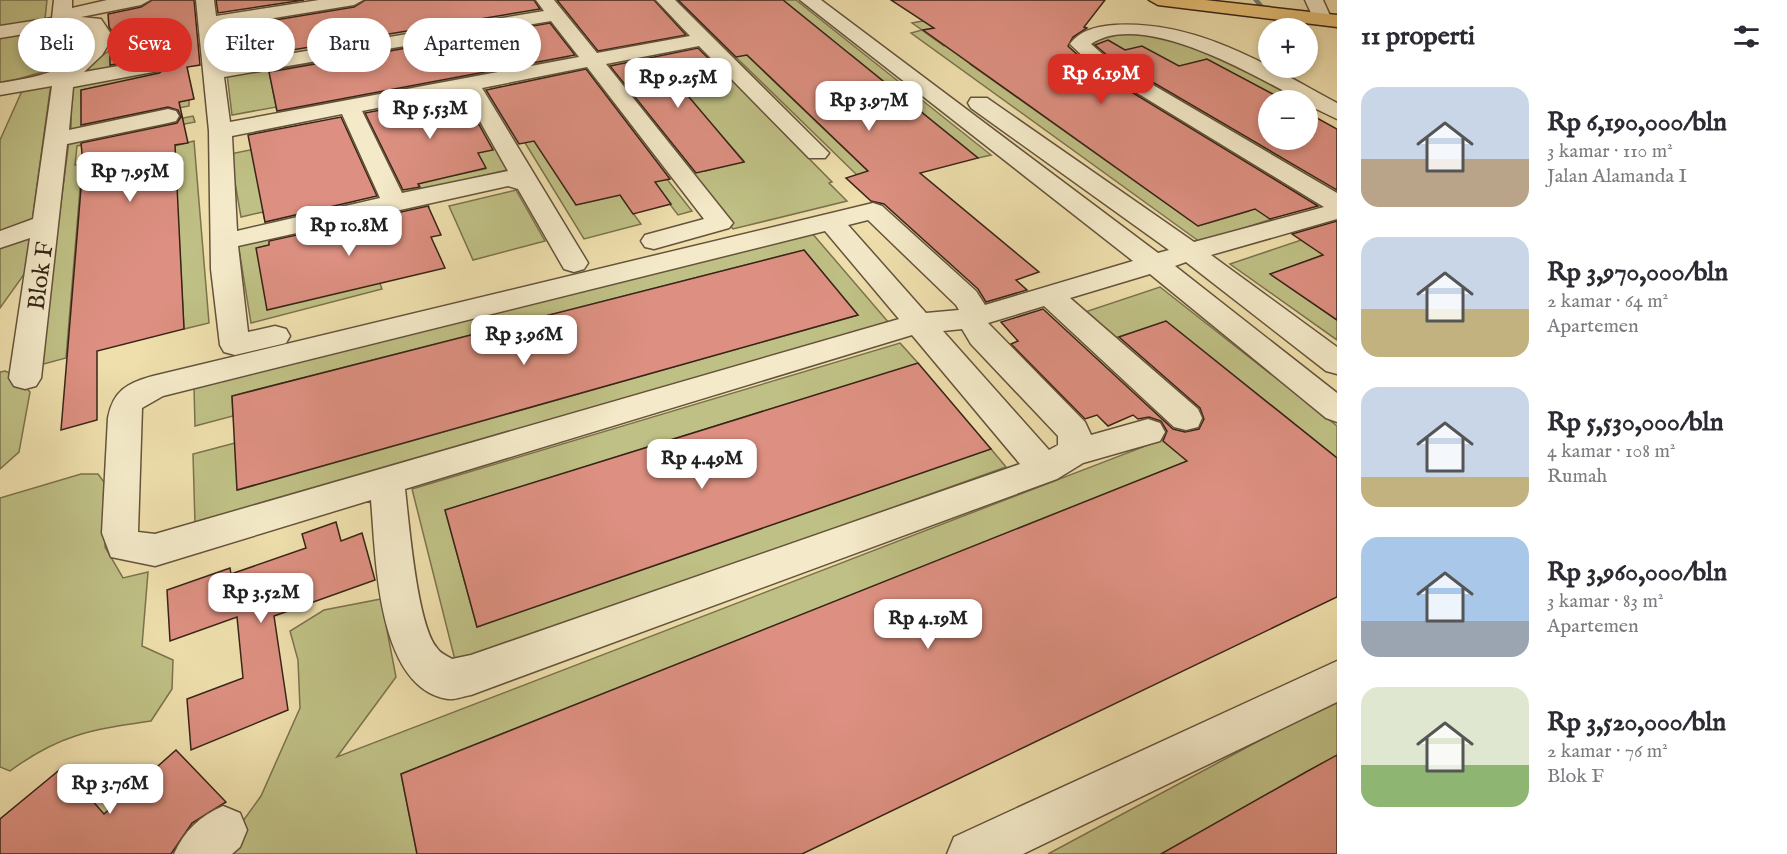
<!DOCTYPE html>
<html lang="id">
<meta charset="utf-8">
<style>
:root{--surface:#fff;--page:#f2f2f3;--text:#2b2b33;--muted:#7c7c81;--accent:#d93025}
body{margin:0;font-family:"IM FELL English",serif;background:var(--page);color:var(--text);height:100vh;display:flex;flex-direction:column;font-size:22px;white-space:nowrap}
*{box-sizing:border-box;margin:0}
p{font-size:20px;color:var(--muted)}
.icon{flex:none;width:33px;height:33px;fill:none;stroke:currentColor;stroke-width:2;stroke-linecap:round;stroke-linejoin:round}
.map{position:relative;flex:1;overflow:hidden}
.details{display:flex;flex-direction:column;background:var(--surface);width:450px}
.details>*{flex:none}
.guide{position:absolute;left:18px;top:18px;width:570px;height:54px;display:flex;gap:12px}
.fabs{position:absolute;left:1258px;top:18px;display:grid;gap:12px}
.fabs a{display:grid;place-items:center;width:60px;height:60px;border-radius:50%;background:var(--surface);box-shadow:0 3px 9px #0003;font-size:30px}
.price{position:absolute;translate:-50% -51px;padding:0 14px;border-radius:12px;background:#fff;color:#222;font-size:20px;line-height:39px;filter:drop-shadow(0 2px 3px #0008)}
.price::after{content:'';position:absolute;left:50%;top:36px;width:18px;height:14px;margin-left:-9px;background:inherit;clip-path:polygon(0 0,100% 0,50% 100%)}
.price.active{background:var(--accent);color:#fff}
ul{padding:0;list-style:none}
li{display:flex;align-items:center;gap:18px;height:150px;padding:0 24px}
li span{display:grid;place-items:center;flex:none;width:168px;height:120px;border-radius:18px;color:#555}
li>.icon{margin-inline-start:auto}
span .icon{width:72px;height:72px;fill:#fffc;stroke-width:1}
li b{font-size:26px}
h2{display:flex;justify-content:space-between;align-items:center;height:72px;padding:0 24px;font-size:26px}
.chip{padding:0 21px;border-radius:27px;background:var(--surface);box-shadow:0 3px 9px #0003;font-size:21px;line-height:54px}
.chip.active{background:var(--accent);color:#fff}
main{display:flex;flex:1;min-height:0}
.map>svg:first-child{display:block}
</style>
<main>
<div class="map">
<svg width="1337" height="854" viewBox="0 0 1337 854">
<rect width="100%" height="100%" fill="#eedfac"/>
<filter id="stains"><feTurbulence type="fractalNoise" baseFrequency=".00333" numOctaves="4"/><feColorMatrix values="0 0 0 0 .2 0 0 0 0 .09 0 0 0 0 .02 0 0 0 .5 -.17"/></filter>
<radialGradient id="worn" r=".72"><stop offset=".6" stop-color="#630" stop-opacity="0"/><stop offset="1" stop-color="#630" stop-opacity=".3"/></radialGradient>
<g fill="#bfc085" stroke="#7b724e" stroke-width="1.5">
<path d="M0 0H47L45 19 0 28Z"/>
<path d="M374 0 229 60 543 7 546 11 220 66 215 25Z"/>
<path d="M677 0H689L871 174 859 177Z"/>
<path d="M783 0H796L991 155 978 158 850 54 800 64 831 39Z"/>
<path d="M955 15 965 22 923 31 944 46 987 37 970 64 1198 226 1249 211 1252 206 1272 219 1200 242 911 33 922 30 912 23Z"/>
<path d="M549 19 551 23 269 71 276 106 565 54 568 58 277 112 276 107 232 115 227 74Z"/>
<path d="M58 25 86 27 92 40 78 58 64 66 0 84V36Z"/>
<path d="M1038 31 1299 192 1303 204 1029 32Z"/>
<path d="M1109 34H1156L1218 56 1302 100H1269L1243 130 1337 185V194L1088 45Z"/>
<path d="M110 50 111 65 190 51 191 55 88 73 87 67Z"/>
<path d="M650 54 705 171 744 161 665 71 714 62 832 182 829 183 847 201 733 229 602 63Z"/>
<path d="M188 65 187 70 81 90 82 121 189 100V106L71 130V85Z"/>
<path d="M579 67 692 211 678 215 573 77 541 83 536 75Z"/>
<path d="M51 83 25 273 0 308V140L22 91Z"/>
<path d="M498 83 576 205 620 195 641 224 584 239 489 84Z"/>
<path d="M473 87 520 167 395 196 368 126 383 123 451 176 485 169 403 119 395 102Z"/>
<path d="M193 116 195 122 77 146 75 165H82L66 358 40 365 69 141Z"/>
<path d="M347 130 368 189 352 193 357 208 267 229 263 212 241 217 230 154Z"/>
<path d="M194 141 209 323 184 329 174 146Z"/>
<path d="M516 190 545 241 473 260 449 206Z"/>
<path d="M426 199 429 207 257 248 268 309 379 281 382 289 251 323 238 243Z"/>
<path d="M1337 228 1323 255 1271 274 1337 320V340L1230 264Z"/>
<path d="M811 232 890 324 195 524 193 454 235 443 238 490 858 315 804 250 232 396 233 416 195 426 194 387Z"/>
<path d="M1160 287 1337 426V458L1166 321 1109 340 1079 314Z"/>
<path d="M900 343 918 363 445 510 477 627 991 449 1006 467 456 664 412 489Z"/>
<path d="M5 371 14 375 30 392 19 452 0 469V372Z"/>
<path d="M1179 433 1203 455 401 774 417 854H219L261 796 300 708 298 660 290 631 324 610 381 599 396 677 337 757Z"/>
<path d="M81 474H98L107 486 105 547 123 578 148 572 142 646 173 660 172 689 151 721C91 730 60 734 10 771L0 767V498Z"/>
<path d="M1337 699V756L1161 854H1048Z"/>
</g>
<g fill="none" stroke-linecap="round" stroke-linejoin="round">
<path fill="#727f73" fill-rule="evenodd" d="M1253 0H1259L1266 8 1280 11 1277 13 1262 11Z"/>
</g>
<g fill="#dd9081" stroke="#372417" stroke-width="1.5">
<path d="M152 0H194L200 65 187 67 194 99 179 102 188 143 175 145 184 329 97 351V420L61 430 83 164 81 143 177 123 181 117 178 110 168 107 81 125V90L159 73 170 66 167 60 158 57 110 65V47L115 36 109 27 108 14 141 7Z"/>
<path d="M216 0H304L218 13Z"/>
<path d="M365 0H534L540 9 225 61 221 29 354 7Z"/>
<path d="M557 0H654L686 35 598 51Z"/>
<path d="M678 0H783L978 158 920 173 1039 272 1016 280 1027 290 986 302 978 289 884 204 871 201 846 178 868 171 747 55 736 57Z"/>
<path d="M891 0H1105L1084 27 1087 28 1073 37 1068 46 1092 68 1318 206 1270 219 1255 209 1198 226 923 30 934 28Z"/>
<path d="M550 23 575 55 277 111 269 72Z"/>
<path d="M1108 40 1125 50 1142 46 1179 66 1207 59 1284 100H1269V140H1308V113L1337 129V190L1108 56 1095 45Z"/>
<path d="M698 48 712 62 667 71 744 162 696 173 610 66Z"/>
<path d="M586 69 670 179 655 182 671 204 633 214 620 195 576 205 534 141 519 144 486 90Z"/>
<path d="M462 94 493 150 478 153 486 168 418 184 420 187 403 190 365 113Z"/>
<path d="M341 117 377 196 265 222 248 135Z"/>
<path d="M428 206 441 235 431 237 445 268 267 310 256 248 269 245V241Z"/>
<path d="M1337 221V320L1270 274 1323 255 1292 234Z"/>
<path d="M804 250 858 315 237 490 232 396Z"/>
<path d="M1043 309 1173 429 1185 432 1199 429 1204 419 1200 408 1119 337 1166 321 1337 458V597L802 854H417L401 774 1187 461 1163 441 1167 431 1161 421 1149 417 1138 419 1133 415 1108 426 1097 415 1085 419 1011 344 1018 341 1001 322Z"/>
<path d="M918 363 991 449 477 627 445 510Z"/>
<path d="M336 522 341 541 362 533 375 580 274 616 288 710 191 750 187 699 243 678 237 617 170 641 167 590 230 568 231 574 306 548 302 534Z"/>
<path d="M176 750 226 802 192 823 171 854H0V819L63 767 104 814Z"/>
<path d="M1337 755V854H1161L1306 772Z"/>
</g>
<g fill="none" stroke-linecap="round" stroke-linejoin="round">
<g stroke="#65533c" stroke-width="3">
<g id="minor">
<path d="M54 0H72V8L107 0H150L141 5 81 17 101 19 113 37 102 55 84 72 158 59 165 61 168 65 165 69 158 71 73 87 69 130 168 109 176 111 179 116 176 121 168 123 67 144 41 378 36 386 25 389 14 386 9 378 30 238 0 248V231L33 219 52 86 0 95V83C37 77 73 72 93 37L88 28H61L0 38V26L52 18Z"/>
<path d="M196 0H214L216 16 319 0H363L354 5 218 27 223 65 544 11 536 0H554L597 53 690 36 656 0H675L829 153 825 158H809L699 46 606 64 733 223 729 228 654 249 645 247 641 241 645 235 704 219 587 67 482 88 588 263 584 269 574 272 564 269 518 189 508 186 238 246 248 332 275 326 286 329 290 336 286 343 235 355 224 352 220 345 211 269 209 131ZM551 21 579 57 230 122 224 77ZM463 91 508 171 402 193 362 111ZM342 114 380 198 237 231 232 136Z"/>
<path d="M800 0H821L1158 253 1169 250 971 108 968 103 971 98H987L1194 242 1324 207 1093 66 1070 44C1080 30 1098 26 1115 25 1197 20 1268 66 1337 103V119L1308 105V100H1300C1254 75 1142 9 1091 44L1107 58 1337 193V219L1211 255 1337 347V374L1326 371 1186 262 1175 266 1337 393V422L1326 418 1150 274 1070 298 1198 409 1202 418 1198 427 1186 430 1174 427 1044 306 988 323 1085 422 1091 435 1148 419 1160 423 1165 432 1160 441 1083 463 1057 479 471 695C464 696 455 700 448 699 376 688 376 555 371 500L155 566 111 557 102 533 108 418C113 391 127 383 153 376L873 203 882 206 976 291 985 305 1133 261ZM868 220 956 305 959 310 926 313 848 225ZM825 231 899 319 155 534 138 532 142 408 163 396ZM962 329 971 344 1058 436V445L1049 450 943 331ZM912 335 1020 464 471 655 452 659C447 656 440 653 437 648 417 625 409 523 405 489Z"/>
<path d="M1305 0H1323L1332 20 1330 24H1316Z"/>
<path d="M1337 661V702L1023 854H947L954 837Z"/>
<path d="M223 806 240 813 247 830 240 847 232 854H174C184 831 200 816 223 806Z"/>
</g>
</g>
<g stroke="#372417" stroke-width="3">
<path id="major" d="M1149 0H1205L1337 15V27L1158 5Z"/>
</g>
<use href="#minor" fill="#f4eac9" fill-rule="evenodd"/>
<use href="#major" fill="#e7c076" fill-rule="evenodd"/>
</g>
<g text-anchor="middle" stroke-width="4.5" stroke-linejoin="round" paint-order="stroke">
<g font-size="24" fill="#372417" stroke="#f4eac9">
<text transform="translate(40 276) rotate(-82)" y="8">Blok F</text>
</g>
</g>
<rect width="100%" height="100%" filter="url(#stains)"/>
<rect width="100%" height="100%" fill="url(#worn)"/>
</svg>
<div class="fabs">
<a>+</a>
<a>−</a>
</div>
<b class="price active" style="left:1101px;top:105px">Rp 6.19M</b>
<b class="price" style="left:678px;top:109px">Rp 9.25M</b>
<b class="price" style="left:869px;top:132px">Rp 3.97M</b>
<b class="price" style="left:430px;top:140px">Rp 5.53M</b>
<b class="price" style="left:130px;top:203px">Rp 7.95M</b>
<b class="price" style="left:349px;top:257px">Rp 10.8M</b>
<b class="price" style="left:524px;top:366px">Rp 3.96M</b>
<b class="price" style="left:702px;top:490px">Rp 4.49M</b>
<b class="price" style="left:261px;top:624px">Rp 3.52M</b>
<b class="price" style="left:928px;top:650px">Rp 4.19M</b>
<b class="price" style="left:110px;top:815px">Rp 3.76M</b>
<div class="guide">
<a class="chip">Beli</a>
<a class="chip active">Sewa</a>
<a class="chip">Filter</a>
<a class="chip">Baru</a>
<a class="chip">Apartemen</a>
</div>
</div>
<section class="details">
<h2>11 properti<svg class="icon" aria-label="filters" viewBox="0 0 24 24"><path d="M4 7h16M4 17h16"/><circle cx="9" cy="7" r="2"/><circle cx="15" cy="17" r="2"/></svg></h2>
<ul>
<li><span style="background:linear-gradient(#c9d6e8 60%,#b9a48a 0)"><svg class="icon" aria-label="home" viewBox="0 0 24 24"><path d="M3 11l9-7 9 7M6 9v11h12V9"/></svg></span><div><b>Rp 6,190,000/bln</b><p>3 kamar · 110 m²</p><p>Jalan Alamanda I</p></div></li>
<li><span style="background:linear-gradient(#c9d6e8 60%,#c2b280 0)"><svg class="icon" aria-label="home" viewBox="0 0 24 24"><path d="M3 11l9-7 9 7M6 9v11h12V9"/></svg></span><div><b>Rp 3,970,000/bln</b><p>2 kamar · 64 m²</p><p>Apartemen</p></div></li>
<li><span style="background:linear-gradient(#c9d6e8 75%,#c2b280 0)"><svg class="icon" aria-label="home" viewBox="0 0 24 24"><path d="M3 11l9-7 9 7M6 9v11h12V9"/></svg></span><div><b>Rp 5,530,000/bln</b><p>4 kamar · 108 m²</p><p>Rumah</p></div></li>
<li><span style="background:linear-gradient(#a9c7e8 70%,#9aa5b1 0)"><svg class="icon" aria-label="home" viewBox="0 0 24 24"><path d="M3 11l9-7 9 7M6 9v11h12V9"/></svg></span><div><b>Rp 3,960,000/bln</b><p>3 kamar · 83 m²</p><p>Apartemen</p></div></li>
<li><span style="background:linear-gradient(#dfe7d0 65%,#8fb573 0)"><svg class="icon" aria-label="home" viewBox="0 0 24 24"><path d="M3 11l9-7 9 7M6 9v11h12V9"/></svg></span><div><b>Rp 3,520,000/bln</b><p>2 kamar · 76 m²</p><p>Blok F</p></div></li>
</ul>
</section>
</main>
